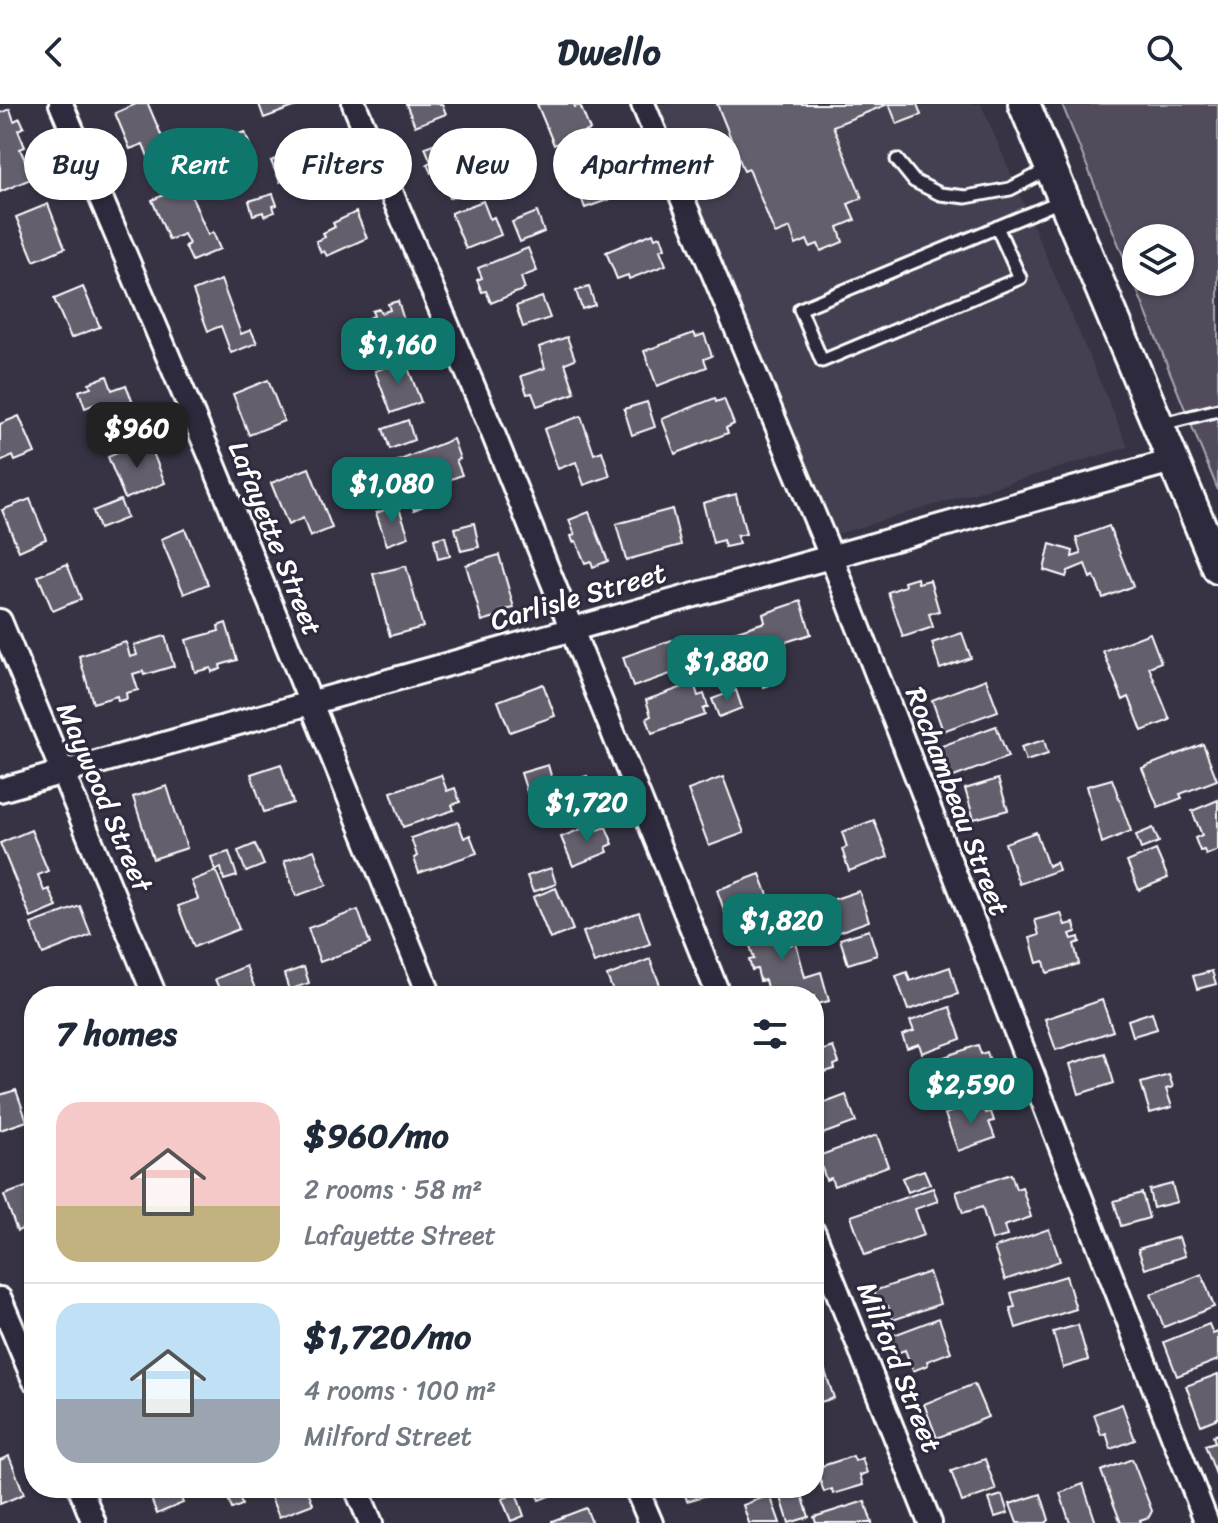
<!DOCTYPE html>
<meta charset="utf-8">
<style>
:root{--surface:#fff;--page:#f6f6f7;--text:#1f2937;--muted:#747a83;--line:#e0e1e3;--accent:#0f766e}
body{margin:0;font-family:Sriracha,sans-serif;background:var(--page);color:var(--text);height:100vh;display:flex;flex-direction:column;font-size:30px;white-space:nowrap}
*{box-sizing:border-box;margin:0}
p{font-size:26px;color:var(--muted)}
.icon{flex:none;width:44px;height:44px;fill:none;stroke:currentColor;stroke-width:2;stroke-linecap:round;stroke-linejoin:round}
.map{position:relative;flex:1;overflow:hidden}
.sheet{position:absolute;left:24px;top:882px;width:800px;height:512px;display:flex;flex-direction:column;background:var(--surface);border-radius:32px;box-shadow:0 2px 6px #0004}
.sheet>*{flex:none}
.hud{position:absolute;left:24px;top:24px;width:800px;height:72px;display:flex;gap:16px}
.fabs{position:absolute;left:1122px;top:120px;display:grid;gap:16px}
.fabs a{display:grid;place-items:center;width:72px;height:72px;border-radius:50%;background:var(--surface);box-shadow:0 2px 6px #0004;font-size:40px}
.price{position:absolute;translate:-50% -68px;padding:0 18px;border-radius:16px;background:var(--accent);color:#fff;font-size:26px;line-height:52px;filter:drop-shadow(0 2px 4px #0008)}
.price::after{content:'';position:absolute;left:50%;top:48px;width:24px;height:18px;margin-left:-12px;background:inherit;clip-path:polygon(0 0,100% 0,50% 100%)}
.price.selected{background:#222;color:#fff}
ul{padding:0;list-style:none}
li{display:flex;align-items:center;gap:24px;height:200px;padding:0 32px}
li+li{border-top:2px solid var(--line)}
li span{display:grid;place-items:center;flex:none;width:224px;height:160px;border-radius:24px;color:#555}
li>.icon{margin-inline-start:auto}
span .icon{width:96px;height:96px;fill:#fffc;stroke-width:1}
li b{font-size:34px}
h2{display:flex;justify-content:space-between;align-items:center;height:96px;padding:0 32px;font-size:34px}
.chip{padding:0 28px;border-radius:36px;background:var(--surface);box-shadow:0 2px 6px #0004;font-size:28px;line-height:72px}
.chip.selected{background:var(--accent);color:#fff}
header{display:flex;justify-content:space-between;align-items:center;height:104px;padding:0 32px;background:var(--surface);font-size:36px;font-weight:700}
.map>svg:first-child{display:block}
</style>
<header><svg class="icon" aria-label="back" viewBox="0 0 24 24"><path d="M15 5l-7 7 7 7"/></svg>Dwello<svg class="icon" aria-label="search" viewBox="0 0 24 24"><circle cx="10" cy="10" r="6"/><path d="M15 15l6 6"/></svg></header>
<div class="map">
<svg width="1218" height="1419" viewBox="0 0 1218 1419">
<rect width="100%" height="100%" fill="#373345"/>
<filter id="ink" filterUnits="userSpaceOnUse"><feTurbulence type="fractalNoise" baseFrequency=".0125" numOctaves="2"/><feDisplacementMap in="SourceGraphic" scale="16" xChannelSelector="R" yChannelSelector="G"/><feConvolveMatrix kernelMatrix="1 2 1 2 8 2 1 2 1" color-interpolation-filters="sRGB"/></filter>
<g filter="url(#ink)">
<path fill="#444051" d="M657 0H981L1128 343 837 430Z"/>
<path fill="#514c5c" stroke="#a8a6ae" stroke-width="2" fill-rule="evenodd" d="M1062 0H1218V386L1199 340ZM1136 134H1180V178H1136Z"/>
<g fill="#635f6d" stroke="#fff" stroke-width="2">
<path d="M136 0H148L171 54 152 62 143 40 130 45 115 9Z"/>
<path d="M259 0H302L264 14Z"/>
<path d="M406 0H442L446 10 415 22Z"/>
<path d="M537 0H574L575 3 580 1 590 26 554 41Z"/>
<path d="M717 0H888L833 22 862 94 848 100 855 116 838 123 843 138 821 147 818 140 810 143 807 136 796 141 790 124 775 130 749 65 744 67Z"/>
<path d="M889 0H917L921 11 897 20Z"/>
<path d="M10 5 14 17 20 14 24 23 18 26 25 43 20 45 33 74 0 88V9Z"/>
<path d="M245 28 250 42 228 49 223 35Z"/>
<path d="M454 32 468 67 473 65 479 83 450 94 444 79 439 81 434 67 431 69 427 60 431 58 425 43Z"/>
<path d="M315 39 324 60 280 78 271 57Z"/>
<path d="M589 64 591 70 608 64 611 71 617 68 622 80 616 83 619 92 585 104 575 77 581 75 578 69Z"/>
<path d="M187 81 208 131 213 128 220 145 192 157 185 142 189 140 184 130 169 136 152 96Z"/>
<path d="M273 90 277 101 273 102 275 108 264 112 263 108 253 111 249 97Z"/>
<path d="M483 97 490 115 494 113 501 131 466 145 451 109Z"/>
<path d="M48 100 65 144 34 157 16 113Z"/>
<path d="M356 108 367 134 327 152 324 147 321 149 316 137 325 133 323 129 335 123 333 119Z"/>
<path d="M537 108 544 128 520 138 512 118Z"/>
<path d="M653 129 655 134 661 132 665 144 660 146 666 161 629 175 628 171 617 175 606 148Z"/>
<path d="M528 144 537 167 521 173 525 185 491 199 486 187 482 188 477 176 482 174 478 164Z"/>
<path d="M221 176 241 230 251 226 257 239 231 249 221 222 208 227 193 187Z"/>
<path d="M83 183 100 223 71 234 54 195Z"/>
<path d="M589 183 595 201 582 205 576 187Z"/>
<path d="M542 193 550 214 523 223 516 202Z"/>
<path d="M398 197 407 226 378 236 383 248 366 254 354 219 374 212 372 207 379 205 381 209 390 206 388 200Z"/>
<path d="M694 229 696 233 704 230 712 252 704 255 707 263 657 282 644 247Z"/>
<path d="M567 233 575 255 565 259 575 289 537 302 532 289 527 290 521 272 545 264 539 243Z"/>
<path d="M405 256 421 298 391 309 375 267Z"/>
<path d="M107 272 112 286 126 281 140 317 110 329 98 299 85 304 79 287 91 283 89 279Z"/>
<path d="M268 276 284 317 249 331 233 290Z"/>
<path d="M715 294 716 298 724 295 734 320 726 324 728 329 675 350 662 315Z"/>
<path d="M647 298 655 323 632 331 624 305Z"/>
<path d="M19 312 35 349 15 357 13 352 0 358V320Z"/>
<path d="M581 312 594 350 602 347 610 372 584 381 576 358 558 365 544 325Z"/>
<path d="M408 316 414 336 390 345 383 325Z"/>
<path d="M453 335 460 355 456 356 462 371 433 382 438 396 414 406 395 358Z"/>
<path d="M148 336 165 379 125 395 108 353Z"/>
<path d="M309 364 332 424 310 433 303 414 288 421 271 379Z"/>
<path d="M736 390 746 430 737 432 739 440 725 443 723 436 713 439 703 399Z"/>
<path d="M30 395 46 435 19 447 2 406Z"/>
<path d="M120 396 127 414 99 425 93 407Z"/>
<path d="M398 401 409 433 387 441 376 409Z"/>
<path d="M672 405 681 441 626 456 616 420Z"/>
<path d="M589 408 608 457 593 463 591 457 585 459 576 437 573 438 571 432 575 431 569 416Z"/>
<path d="M474 419 479 443 461 447 455 424Z"/>
<path d="M1109 422 1133 482 1103 494 1094 472 1090 474 1085 460 1068 467 1066 473 1044 466 1050 440 1073 447 1072 453 1081 450 1076 434Z"/>
<path d="M185 425 208 480 184 490 161 435Z"/>
<path d="M445 432 450 452 438 455 434 435Z"/>
<path d="M499 451 514 504 501 507 502 511 482 517 466 461Z"/>
<path d="M67 460 81 495 53 507 38 472Z"/>
<path d="M406 462 423 523 390 532 373 470Z"/>
<path d="M917 474 918 479 930 476 939 507 929 510 933 523 903 533 888 488 905 482 904 478Z"/>
<path d="M801 497 811 530 770 543 781 577 764 583 760 568 734 576 728 557 696 568 687 543 765 518 763 510Z"/>
<path d="M226 519 237 556 220 561 221 565 212 568 211 564 195 568 186 536 219 527 218 522Z"/>
<path d="M962 529 971 554 940 565 932 539Z"/>
<path d="M1150 529 1161 558 1149 563 1170 616 1142 627 1129 593 1123 596 1103 547Z"/>
<path d="M165 532 174 562 144 571 143 567 133 570 138 586 126 589 127 595 118 597 117 592 93 599 79 552 126 538 130 553 137 551 134 541Z"/>
<path d="M672 536 682 566 633 583 623 553Z"/>
<path d="M986 575 998 607 943 627 932 596Z"/>
<path d="M694 579 698 592 704 590 708 603 703 605 705 611 652 629 647 614 651 612 646 596Z"/>
<path d="M543 580 555 612 510 628 498 597Z"/>
<path d="M736 586 742 604 719 613 712 595Z"/>
<path d="M996 622 1008 653 951 674 939 643Z"/>
<path d="M1044 636 1048 650 1026 657 1021 643Z"/>
<path d="M1203 640 1217 676 1180 690 1182 694 1158 703 1142 664Z"/>
<path d="M281 660 293 699 264 708 251 670Z"/>
<path d="M548 661 554 682 587 672 595 699 552 713 545 689 529 694 521 669Z"/>
<path d="M441 671 447 687 455 684 460 698 452 701 454 706 403 723 391 688Z"/>
<path d="M723 673 744 729 709 742 688 686Z"/>
<path d="M998 675 1008 706 974 715 965 685Z"/>
<path d="M1112 675 1131 727 1102 739 1087 682Z"/>
<path d="M167 682 187 744 153 755 133 693Z"/>
<path d="M1218 696V746L1206 751 1204 746 1200 747 1195 734 1202 731 1192 707Z"/>
<path d="M874 716 888 753 849 767 842 745 847 743 842 728Z"/>
<path d="M458 718 464 734 470 731 477 749 419 769 414 754 417 752 411 734Z"/>
<path d="M596 719 598 726 606 723 613 740 606 743 608 748 573 762 561 733Z"/>
<path d="M1153 724 1159 738 1141 745 1136 731Z"/>
<path d="M31 726 48 767 38 771 44 787 49 785 57 803 31 814 0 739Z"/>
<path d="M1036 728 1048 762 1056 758 1059 766 1019 780 1005 739Z"/>
<path d="M255 740 264 761 246 768 238 747Z"/>
<path d="M314 746 327 781 296 792 284 757Z"/>
<path d="M1156 746 1168 774 1139 786 1127 758Z"/>
<path d="M229 748 237 772 224 776 221 764 215 766 211 753Z"/>
<path d="M551 764 556 780 533 788 527 772Z"/>
<path d="M216 767 239 825 194 843 178 802 198 795 191 777Z"/>
<path d="M760 770 772 802 728 817 717 786Z"/>
<path d="M556 784 573 826 550 835 533 793Z"/>
<path d="M859 787 869 817 836 829 826 798Z"/>
<path d="M80 802 91 831 43 850 31 820Z"/>
<path d="M784 803 787 813 776 816 784 843 796 839 805 873 821 868 829 897 814 901V892H769L765 876 760 877 757 865 752 866 749 856 754 855 746 828 761 824 757 811Z"/>
<path d="M358 806 370 840 320 858 308 824Z"/>
<path d="M639 808 650 840 594 859 583 828Z"/>
<path d="M1061 809 1065 821 1074 819 1076 828 1070 830 1072 835 1079 833 1080 838 1074 840 1079 860 1047 869 1044 857 1037 859 1030 834 1039 831 1035 816Z"/>
<path d="M869 826 877 851 848 860 840 835Z"/>
<path d="M650 855 660 881 636 890 637 892H615L607 872Z"/>
<path d="M246 862 258 892H222L215 875Z"/>
<path d="M304 863 309 879 289 886 284 870Z"/>
<path d="M950 863 958 890 908 906 896 872 907 868 910 877Z"/>
<path d="M1212 867 1216 880 1197 885 1193 872Z"/>
<path d="M1102 896 1113 927 1056 946 1045 915Z"/>
<path d="M950 903 961 935 922 949 919 940 907 944 902 931 914 927 910 917Z"/>
<path d="M1152 908 1157 925 1133 932 1128 916Z"/>
<path d="M978 941 981 950 987 948 991 960 986 962 989 971 971 978 973 983 966 985 965 981 953 984 955 991 946 994 943 986 936 988 927 964 940 960 938 955Z"/>
<path d="M833 943 839 959 834 961 835 965 814 971V949Z"/>
<path d="M1105 949 1114 979 1079 990 1070 960Z"/>
<path d="M1169 971 1173 983 1166 985 1172 1003 1150 1009 1141 979Z"/>
<path d="M16 986 27 1017 0 1026V991Z"/>
<path d="M846 991 856 1018 814 1033V1003Z"/>
<path d="M982 997 986 1009 991 1008 994 1017 989 1018 995 1034 958 1047 945 1010Z"/>
<path d="M877 1031 888 1062 834 1082 831 1074 826 1076 818 1052Z"/>
<path d="M924 1066 930 1080 908 1088 902 1074Z"/>
<path d="M1011 1070 1016 1085 1022 1083 1031 1113 1004 1122 1007 1132 992 1136 982 1103 963 1109 956 1088Z"/>
<path d="M34 1080V1121L17 1127 4 1091Z"/>
<path d="M1172 1080 1177 1098 1153 1104 1149 1086Z"/>
<path d="M933 1084 938 1097 915 1105 924 1131 865 1151 851 1112Z"/>
<path d="M1142 1089 1149 1114 1121 1122 1114 1097Z"/>
<path d="M1049 1125 1060 1157 1005 1176 994 1144Z"/>
<path d="M1179 1133 1185 1152 1145 1165 1138 1145Z"/>
<path d="M929 1168 940 1200 893 1216 888 1202 880 1205 874 1187Z"/>
<path d="M1202 1170 1214 1203 1164 1223 1151 1190Z"/>
<path d="M1066 1172 1076 1205 1016 1224 1010 1204 1015 1203 1011 1189Z"/>
<path d="M939 1214 951 1248 927 1257 928 1261 913 1267 905 1246 897 1249 891 1232Z"/>
<path d="M1209 1220 1213 1230 1218 1228V1256L1177 1272 1164 1238Z"/>
<path d="M1078 1221 1088 1256 1063 1264 1053 1228Z"/>
<path d="M823 1261 834 1294 814 1300V1264Z"/>
<path d="M1218 1270V1314L1201 1321 1186 1282Z"/>
<path d="M974 1280 988 1313 937 1334 924 1300Z"/>
<path d="M1122 1300 1135 1336 1111 1345 1106 1329 1101 1331 1094 1310Z"/>
<path d="M1218 1330V1376L1205 1341 1215 1338 1213 1332Z"/>
<path d="M9 1352 24 1390 0 1400V1356Z"/>
<path d="M853 1352 855 1357 862 1354 867 1369 860 1371 863 1381 833 1390 832 1385 824 1388 816 1364Z"/>
<path d="M985 1355 996 1386 962 1398 951 1367Z"/>
<path d="M1132 1355 1152 1407 1149 1413 1140 1416 1141 1419H1121L1101 1367Z"/>
<path d="M1083 1380 1096 1419H1070L1060 1389Z"/>
<path d="M147 1384H177L183 1399 157 1410Z"/>
<path d="M236 1384 242 1401 232 1405 224 1385Z"/>
<path d="M267 1384H307L313 1400 279 1413Z"/>
<path d="M534 1384H564L565 1386 539 1396Z"/>
<path d="M683 1384H731L687 1397Z"/>
<path d="M778 1384H800L809 1413 789 1419Z"/>
<path d="M516 1389 524 1412 511 1417 502 1395Z"/>
<path d="M1041 1390 1049 1416 1046 1419H1017L1010 1400Z"/>
<path d="M770 1391 780 1419H749L743 1401Z"/>
<path d="M1002 1391 1008 1409 995 1413 989 1395Z"/>
<path d="M865 1397 872 1419H816L814 1413Z"/>
<path d="M586 1404 592 1419H552V1417Z"/>
</g>
<g fill="none" stroke-linecap="round" stroke-linejoin="round">
<g stroke="#fff" stroke-width="17">
<g id="service">
<path d="M897 56 914 77 940 90 966 93 1010 85 1049 65"/>
<path d="M997 123 1020 174 822 257 800 205 1063 96"/>
<path d="M1158 321 1218 306"/>
</g>
</g>
<g stroke="#fff" stroke-width="28">
<g id="minor">
<path d="M61 0 212 356 430 892"/>
<path d="M354 0 492 327 719 892"/>
<path d="M643 0 831 452 1207 1419"/>
<path d="M0 517 155 892"/>
<path d="M0 686 1172 357"/>
<path d="M814 1129 930 1419"/>
<path d="M0 1195 34 1276"/>
<path d="M80 1384 94 1419"/>
<path d="M356 1384 371 1419"/>
<path d="M636 1384 651 1419"/>
</g>
</g>
<g stroke="#fff" stroke-width="36">
<path id="secondary" d="M1024 0 1218 464"/>
</g>
<use href="#service" stroke="#2f2a3d" stroke-width="11"/>
<use href="#minor" stroke="#2f2a3d" stroke-width="22"/>
<use href="#secondary" stroke="#2f2a3d" stroke-width="30"/>
</g>
</g>
<g text-anchor="middle" stroke-width="6" stroke-linejoin="round" paint-order="stroke">
<g font-size="28" fill="#fff" stroke="#2f2a3d">
<text transform="translate(276 434) rotate(68)" y="10">Lafayette Street</text>
<text transform="translate(578 492) rotate(-16)" y="10">Carlisle Street</text>
<text transform="translate(105 693) rotate(67)" y="10">Maywood Street</text>
<text transform="translate(958 697) rotate(69)" y="10">Rochambeau Street</text>
<text transform="translate(900 1263) rotate(68)" y="10">Milford Street</text>
</g>
</g>
</svg>
<div class="fabs">
<a><svg class="icon" aria-label="layers" viewBox="0 0 24 24"><path d="M12 4l9 5-9 5-9-5zM3 14l9 5 9-5"/></svg></a>
</div>
<b class="price" style="left:398px;top:282px">$1,160</b>
<b class="price selected" style="left:137px;top:366px">$960</b>
<b class="price" style="left:392px;top:421px">$1,080</b>
<b class="price" style="left:727px;top:599px">$1,880</b>
<b class="price" style="left:587px;top:740px">$1,720</b>
<b class="price" style="left:782px;top:858px">$1,820</b>
<b class="price" style="left:971px;top:1022px">$2,590</b>
<div class="hud">
<a class="chip">Buy</a>
<a class="chip selected">Rent</a>
<a class="chip">Filters</a>
<a class="chip">New</a>
<a class="chip">Apartment</a>
</div>
<section class="sheet">
<h2>7 homes<svg class="icon" aria-label="filters" viewBox="0 0 24 24"><path d="M4 7h16M4 17h16"/><circle cx="9" cy="7" r="2"/><circle cx="15" cy="17" r="2"/></svg></h2>
<ul>
<li><span style="background:linear-gradient(#f6c9c9 65%,#c2b280 0)"><svg class="icon" aria-label="home" viewBox="0 0 24 24"><path d="M3 11l9-7 9 7M6 9v11h12V9"/></svg></span><div><b>$960/mo</b><p>2 rooms · 58 m²</p><p>Lafayette Street</p></div></li>
<li><span style="background:linear-gradient(#bfe0f5 60%,#9aa5b1 0)"><svg class="icon" aria-label="home" viewBox="0 0 24 24"><path d="M3 11l9-7 9 7M6 9v11h12V9"/></svg></span><div><b>$1,720/mo</b><p>4 rooms · 100 m²</p><p>Milford Street</p></div></li>
</ul>
</section>
</div>
